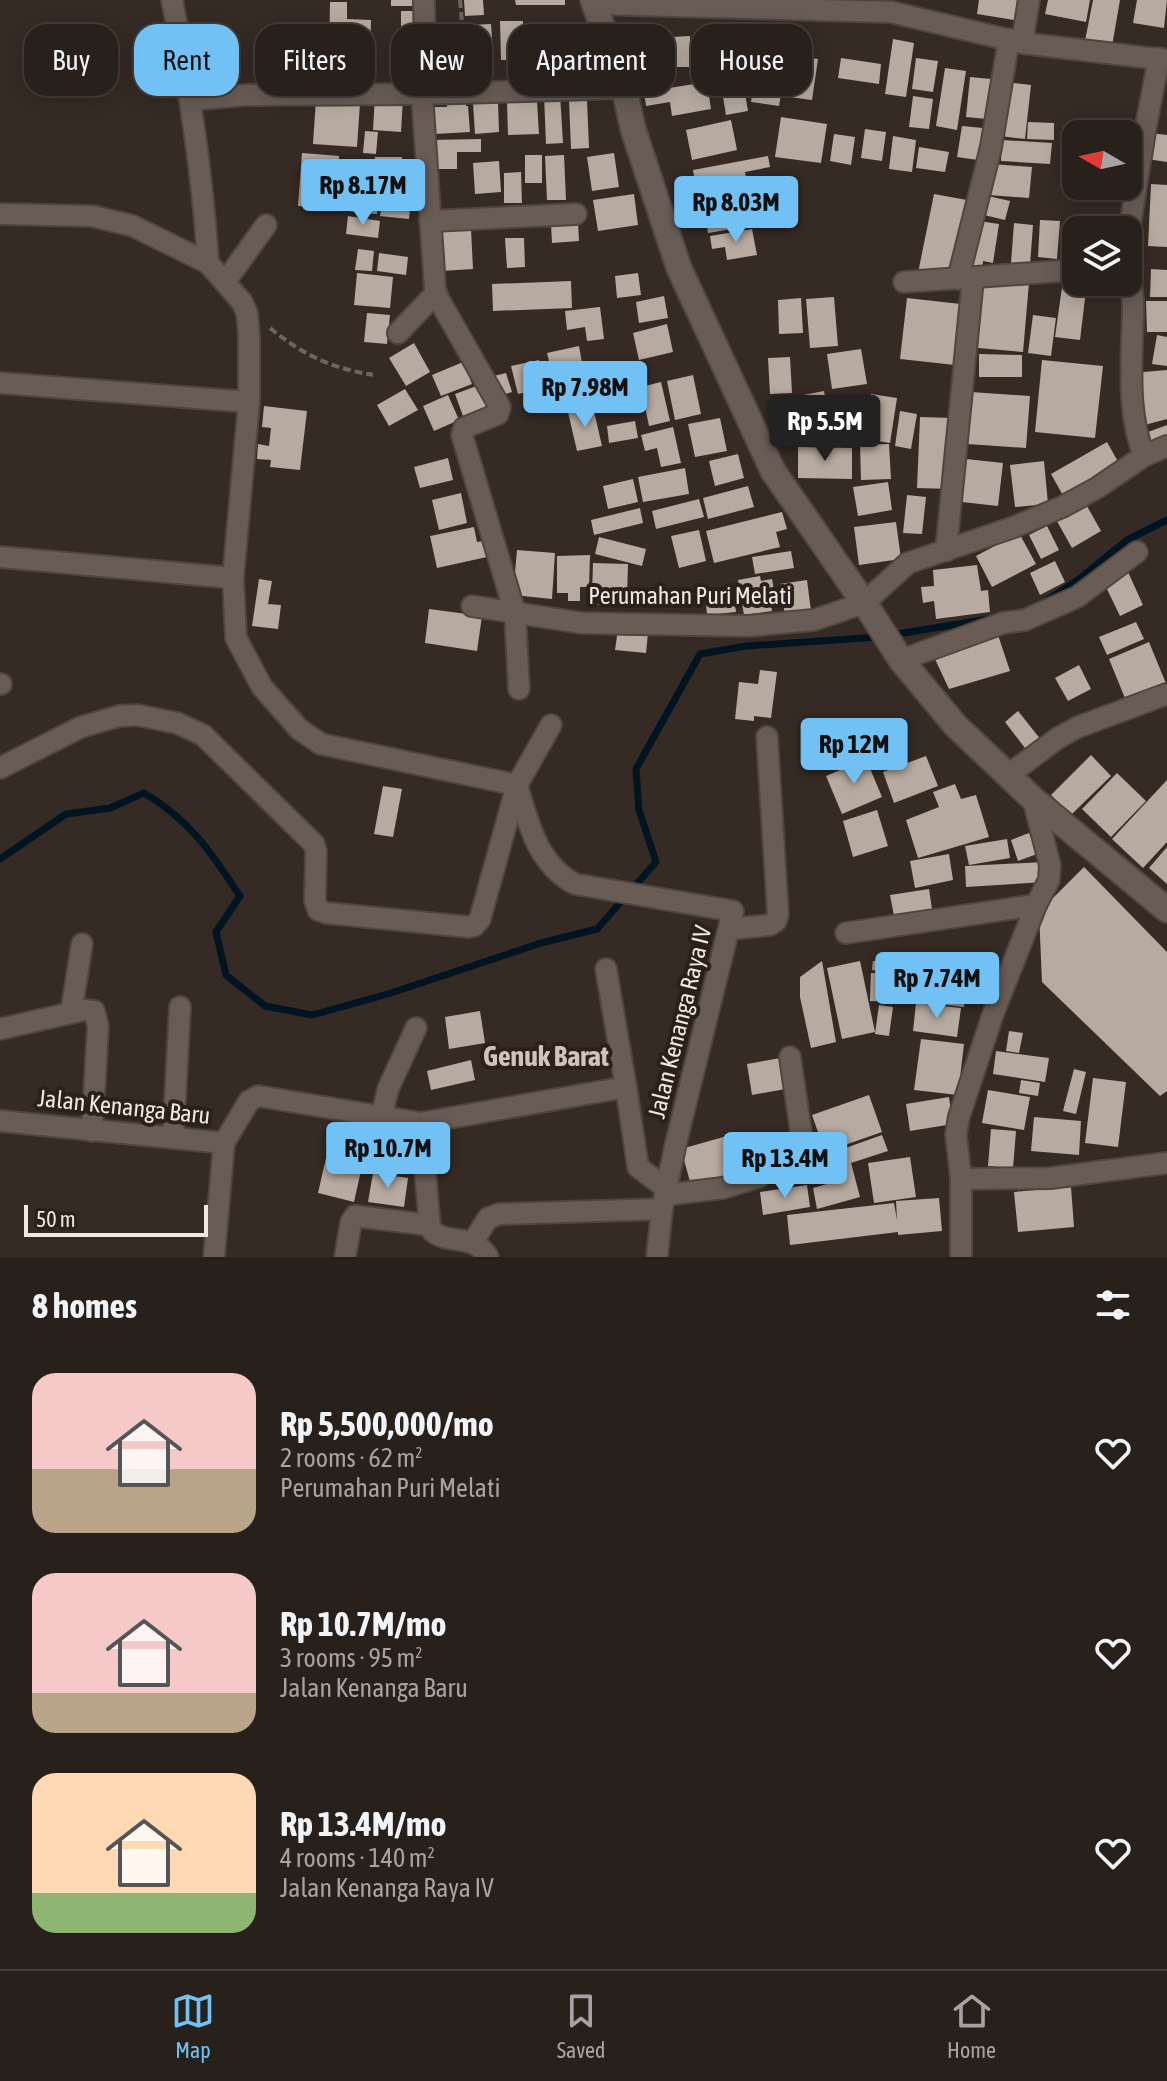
<!DOCTYPE html>
<meta charset="utf-8">
<style>
:root{--surface:#28201b;--page:#302824;--text:#f1f3f6;--muted:#a5a3a3;--line:#443e3a;--accent:#71c1f5}
body{margin:0;font-family:"Asap Condensed",sans-serif;background:var(--page);color:var(--text);height:100vh;display:flex;flex-direction:column;font-size:30px;white-space:nowrap}
*{box-sizing:border-box;margin:0}
p{font-size:26px;color:var(--muted)}
.icon{flex:none;width:44px;height:44px;fill:none;stroke:currentColor;stroke-width:2;stroke-linecap:round;stroke-linejoin:round}
.map{position:relative;height:1257px;overflow:hidden}
.details{display:flex;flex-direction:column;background:var(--surface);flex:1}
.details>*{flex:none}
.banner{position:absolute;left:24px;top:24px;width:1120px;height:72px;display:flex;gap:16px}
.needle{width:52px;rotate:279deg}
.tools{position:absolute;left:1062px;top:120px;display:grid;gap:16px}
.tools a{display:grid;place-items:center;width:80px;height:80px;border-radius:16px;background:var(--surface);box-shadow:0 4px 20px #0003,0 0 0 2px var(--line);font-size:40px}
.scale{position:absolute;left:24px;bottom:20px;width:184px;box-sizing:border-box;padding-left:8px;border:4px solid #efe8e3;border-top:0;font-size:22px;line-height:28px;white-space:nowrap;color:#efe8e3;-webkit-text-stroke:6px #2b201a;paint-order:stroke}
.price{position:absolute;translate:-50% -68px;padding:0 18px;border-radius:8px;background:var(--accent);color:#111;font-size:26px;line-height:52px;filter:drop-shadow(0 2px 4px #0008)}
.price::after{content:'';position:absolute;left:50%;top:48px;width:24px;height:18px;margin-left:-12px;background:inherit;clip-path:polygon(0 0,100% 0,50% 100%)}
.price.active{background:#222;color:#fff}
ul{padding:0;list-style:none}
li{display:flex;align-items:center;gap:24px;height:200px;padding:0 32px}
li span{display:grid;place-items:center;flex:none;width:224px;height:160px;border-radius:24px;color:#555}
li>.icon{margin-inline-start:auto}
span .icon{width:96px;height:96px;fill:#fffc;stroke-width:1}
li b{font-size:34px}
h2{display:flex;justify-content:space-between;align-items:center;height:96px;padding:0 32px;font-size:34px}
.chip{padding:0 28px;border-radius:24px;background:var(--surface);box-shadow:0 4px 20px #0003,0 0 0 2px var(--line);font-size:28px;line-height:72px}
.chip.active{background:var(--accent);color:#111}
.tab-bar{display:flex;justify-content:space-around;align-items:center;height:112px;border-top:2px solid var(--line);background:var(--surface);font-size:22px;color:var(--muted)}
.tab-bar a{display:grid;justify-items:center;gap:4px}
.tab-bar .active{color:var(--accent)}
.map>svg:first-child{display:block}
</style>
<div class="map">
<svg width="1167" height="1257" viewBox="0 0 1167 1257">
<rect width="100%" height="100%" fill="#362a24"/>
<g fill="none" stroke-linecap="round" stroke-linejoin="round">
<g stroke="#001422" stroke-width="7">
<path d="M1043 603 1078 580 1127 540 1167 520"/>
<path d="M891 635 989 619"/>
<path d="M0 859 66 814 110 808 144 793C190 820 211 852 240 896L216 932 226 975 265 1006 312 1015 388 994 541 943 597 929 656 862 639 810 636 769 700 654 746 646 879 637"/>
</g>
</g>
<g fill="#b7aaa0">
<rect x="391" y="0" width="30" height="6"/>
<path d="M464 0H483L484 15 465 16Z"/>
<path d="M515 0H565V5H516Z"/>
<path d="M979 0H1017L1014 20 977 14Z"/>
<path d="M1048 0H1090L1086 22 1045 14Z"/>
<path d="M1093 0H1120L1112 46 1085 41Z"/>
<path d="M1137 0H1167L1164 28 1133 23Z"/>
<path d="M330 2H347V19L371 20 370 58H329Z"/>
<path d="M401 11H422L421 42H401Z"/>
<path d="M500 21H523V60H501Z"/>
<path d="M491 24 494 64H482L481 54 471 55 469 25Z"/>
<path d="M671 31V37L690 36 691 67H652L651 32Z"/>
<path d="M750 35V60L730 61 729 36Z"/>
<path d="M721 39 722 74 700 75 699 40Z"/>
<path d="M893 39 914 43 906 97 885 94Z"/>
<path d="M573 43 575 65 538 67 536 46Z"/>
<path d="M795 56 818 59 812 100 789 97Z"/>
<path d="M841 58 881 64 879 84 838 78Z"/>
<path d="M916 58 938 61 933 92 912 89Z"/>
<path d="M945 68 966 71 957 130 936 126Z"/>
<path d="M970 77 991 79 987 119 966 117Z"/>
<path d="M754 79 783 83 779 106 751 102Z"/>
<path d="M743 81 748 111 726 115 721 85Z"/>
<path d="M707 82 711 109 672 116 670 102 646 106 644 92Z"/>
<path d="M1006 82 1031 85 1025 139 1000 136Z"/>
<path d="M560 94 563 143 546 144 544 95Z"/>
<path d="M375 96 403 98 401 132 373 130Z"/>
<path d="M913 96 933 99 929 129 909 127Z"/>
<path d="M465 98 466 106H468L470 132 435 134 434 107H447V99Z"/>
<path d="M587 99 589 148 571 149 569 100Z"/>
<path d="M316 100 360 103 357 147 313 144Z"/>
<path d="M537 101 539 134 508 135 507 103Z"/>
<path d="M498 102 499 132 475 134 473 103Z"/>
<path d="M781 117 827 124 821 163 775 157Z"/>
<path d="M731 120 737 150 692 160 686 130Z"/>
<path d="M1028 122 1054 123V140L1027 139Z"/>
<path d="M962 126 983 128 978 160 957 157Z"/>
<path d="M865 129 886 132 882 161 861 158Z"/>
<path d="M365 131 378 132 376 154 363 153Z"/>
<path d="M1151 133 1167 135V162L1147 159Z"/>
<path d="M834 134 855 137 851 165 830 161Z"/>
<path d="M893 136 916 140 912 172 889 169Z"/>
<path d="M481 139V152H457V169H430V140Z"/>
<path d="M1002 140 1052 143 1050 164 1001 161Z"/>
<path d="M919 147 949 152 945 172 916 168Z"/>
<path d="M302 153 339 156 335 209 298 206Z"/>
<path d="M614 153 619 187 592 191 587 157Z"/>
<rect x="525" y="155" width="17" height="28"/>
<path d="M564 155 566 200H547L545 156Z"/>
<path d="M768 156 770 167 745 172 748 189 698 199 693 170Z"/>
<path d="M375 157H402V187H374Z"/>
<path d="M499 161 501 192 475 194 473 163Z"/>
<path d="M992 164 1032 167 1029 198 989 195Z"/>
<path d="M521 172 522 203H504V173Z"/>
<path d="M1151 184 1167 185V247L1148 246Z"/>
<path d="M341 189 357 191 354 212 338 209Z"/>
<path d="M363 191 380 192 377 214 361 213Z"/>
<path d="M634 194 638 225 598 231 593 200Z"/>
<path d="M934 194 967 200 954 276 918 273Z"/>
<path d="M383 196 411 199 409 219 380 216Z"/>
<path d="M988 196 1010 201 1005 220 984 215Z"/>
<path d="M747 205 750 226 708 233 705 211Z"/>
<path d="M348 216 380 221 378 238 346 234Z"/>
<path d="M1040 220 1060 221 1057 259 1038 257Z"/>
<path d="M979 221 999 224 993 263 983 261 982 271 972 270Z"/>
<path d="M578 222 579 241 552 243 551 223Z"/>
<path d="M1014 223 1033 225 1030 265 1011 263Z"/>
<path d="M471 229 473 269 441 271 440 231Z"/>
<path d="M752 229 757 255 727 260 725 247 712 249 710 236Z"/>
<path d="M505 238H524L525 267 507 268Z"/>
<path d="M358 249 374 251 372 271 355 270Z"/>
<path d="M379 253 408 257 406 275 377 271Z"/>
<path d="M1151 269 1167 270V297H1150Z"/>
<path d="M357 273 393 277 390 308 354 305Z"/>
<path d="M638 273 641 295 617 298 615 276Z"/>
<path d="M571 281 572 308 493 311 492 284Z"/>
<path d="M1010 282 1029 283 1023 352 978 348 982 287Z"/>
<path d="M1062 287 1086 290 1080 340 1055 337Z"/>
<path d="M664 296 668 318 639 323 636 302Z"/>
<path d="M834 297 838 346 810 348 806 299Z"/>
<path d="M801 298 803 333 779 334 778 300Z"/>
<path d="M907 298 961 304 955 365 900 359Z"/>
<path d="M1146 301H1167V332H1147Z"/>
<path d="M600 307 604 339 587 341 585 327 567 330 565 311Z"/>
<path d="M367 313 390 315 387 344 364 342Z"/>
<path d="M1033 315 1056 318 1051 356 1028 353Z"/>
<path d="M667 324 673 352 639 360 633 333Z"/>
<path d="M1157 335 1167 337V366L1152 364Z"/>
<path d="M414 343 430 372 406 386 389 358Z"/>
<path d="M579 346 582 363 551 369 547 353Z"/>
<path d="M861 349 867 384 832 389 827 354Z"/>
<path d="M979 354 1022 355V377H979Z"/>
<path d="M790 357 792 393 770 394 768 358Z"/>
<path d="M539 360 545 388 518 394 511 366Z"/>
<path d="M1042 360 1103 366 1095 438 1035 432Z"/>
<path d="M463 362 472 384 441 396 432 375Z"/>
<path d="M621 363 629 391 617 395 608 367Z"/>
<path d="M604 369 612 395 589 402 581 376Z"/>
<path d="M1167 370V419L1137 427 1132 373Z"/>
<path d="M506 373 512 392 499 396 494 376Z"/>
<path d="M693 375 701 414 675 420 667 381Z"/>
<path d="M661 382 670 421 649 426 641 387Z"/>
<path d="M482 384 489 406 463 416 455 394Z"/>
<path d="M405 389 418 410 389 426 377 405Z"/>
<path d="M824 391 830 424 789 432 783 399Z"/>
<path d="M971 392 1030 396 1026 448 967 444Z"/>
<path d="M871 394 897 398 890 443 865 439Z"/>
<path d="M448 395 459 420 434 431 423 406Z"/>
<path d="M264 406 307 411 300 470 270 467 271 460 257 459 258 444 269 446 271 428 262 427Z"/>
<path d="M593 407 602 446 577 451 568 412Z"/>
<path d="M900 411 917 414 911 449 895 446Z"/>
<path d="M920 417 954 418 951 489 917 488Z"/>
<path d="M720 418 727 451 695 457 688 424Z"/>
<path d="M635 421 638 438 609 443 607 426Z"/>
<path d="M1167 425V444L1146 452 1140 435Z"/>
<path d="M673 427 681 463 661 467 657 448 645 451 641 435Z"/>
<path d="M1107 442 1121 467 1065 499 1051 474Z"/>
<path d="M889 444 891 479 861 480 860 445Z"/>
<path d="M798 447 852 448V479L798 478Z"/>
<path d="M738 454 744 478 715 486 709 461Z"/>
<path d="M448 458 453 480 420 488 414 467Z"/>
<path d="M966 459 1003 463 998 506 962 502Z"/>
<path d="M1044 461 1048 504 1015 507 1010 465Z"/>
<path d="M685 468 689 494 643 502 638 477Z"/>
<path d="M633 479 638 502 608 509 603 486Z"/>
<path d="M888 482 892 510 858 516 853 487Z"/>
<path d="M748 486 754 507 708 519 703 498Z"/>
<path d="M461 493 467 523 439 530 432 500Z"/>
<path d="M907 495 926 497 922 534 903 533Z"/>
<path d="M699 499 704 517 656 529 652 511Z"/>
<path d="M1083 499 1101 531 1072 548 1054 516Z"/>
<path d="M640 508 643 523 594 535 591 520Z"/>
<path d="M782 512 787 529 776 532 780 547 714 563 706 531Z"/>
<path d="M896 522 901 559 859 565 854 527Z"/>
<path d="M1047 526 1059 550 1041 559 1029 535Z"/>
<path d="M474 527 477 542 483 541 487 557 437 568 430 536Z"/>
<path d="M699 530 706 561 679 568 671 536Z"/>
<path d="M1019 533 1036 564 992 587 976 556Z"/>
<path d="M599 537 646 549 642 566 595 554Z"/>
<path d="M517 550 555 553 552 599 513 595Z"/>
<path d="M791 551 794 568 755 574 752 557Z"/>
<path d="M590 555 589 587H580V601H568V593H557V556Z"/>
<path d="M1055 561 1065 582 1040 595 1030 573Z"/>
<path d="M593 563 628 564 627 598H615V606L598 605 599 595 592 594Z"/>
<path d="M977 565 981 591 988 590 990 612 936 619 934 601 923 603 921 587 934 586 933 570Z"/>
<path d="M1128 572 1143 605 1120 616 1104 583Z"/>
<path d="M760 576 761 581 772 579 775 596 766 598 767 604 771 603 772 611 744 615 738 580Z"/>
<path d="M259 579 272 581 268 604 281 605 278 629 252 626Z"/>
<path d="M807 580 811 611 785 615 780 584Z"/>
<path d="M733 587 736 612 707 615 705 590Z"/>
<path d="M429 609 482 616 477 651 425 643Z"/>
<path d="M1136 622 1144 639 1107 655 1099 637Z"/>
<path d="M618 629 648 633 646 653 615 650Z"/>
<path d="M998 635 1010 671 949 689 934 657Z"/>
<path d="M1149 642 1167 686 1127 703 1109 659Z"/>
<path d="M1079 665 1091 689 1068 701 1055 678Z"/>
<path d="M760 670 777 672 771 718 754 716V721L735 719 739 682 758 684Z"/>
<path d="M1018 711 1042 741 1028 752 1005 722Z"/>
<path d="M1091 755 1111 776 1071 815 1051 795Z"/>
<path d="M926 756 938 786 894 803 883 772Z"/>
<path d="M866 759 882 797 842 814 826 776Z"/>
<path d="M1117 773 1146 801 1111 837 1082 809Z"/>
<path d="M1167 780V842L1143 868 1112 839Z"/>
<path d="M955 784 961 799 976 795 989 837 918 858 906 820 939 807 933 792Z"/>
<path d="M383 786 402 789 393 837 374 834Z"/>
<path d="M877 810 888 846 853 857 843 821Z"/>
<path d="M1029 833 1037 854 1018 861 1011 840Z"/>
<path d="M1007 839 1010 858 969 865 965 846Z"/>
<path d="M1167 847V884L1149 868Z"/>
<path d="M949 854 953 880 915 888 910 861Z"/>
<path d="M1044 862 1045 882 966 887 965 866Z"/>
<path d="M1084 867 1167 952V1091L1160 1096 1042 982 1039 912Z"/>
<path d="M929 889 932 909 894 916 890 895Z"/>
<path d="M822 961 836 1042 811 1048 800 997V977Z"/>
<path d="M860 961 875 1032 842 1039 827 968Z"/>
<path d="M873 961 887 962 886 972 872 970Z"/>
<path d="M906 970 924 972 922 989 903 986Z"/>
<path d="M871 973 893 974 891 1002 870 1001Z"/>
<path d="M898 987 965 995 964 1007 896 999Z"/>
<path d="M916 1003 961 1008 957 1037 913 1031Z"/>
<path d="M879 1005 893 1007 889 1036 875 1034Z"/>
<path d="M480 1011 485 1043 449 1049 445 1017Z"/>
<path d="M1009 1031 1023 1033 1019 1053 1006 1051Z"/>
<path d="M921 1039 964 1044 958 1095 914 1090Z"/>
<path d="M996 1051 1049 1058 1045 1082 993 1074Z"/>
<path d="M786 1057 791 1088 752 1095 747 1064Z"/>
<path d="M471 1060 475 1080 431 1090 427 1071Z"/>
<path d="M1074 1069 1086 1072 1076 1114 1063 1111Z"/>
<path d="M1093 1078 1126 1082 1118 1147 1085 1143Z"/>
<path d="M1021 1080 1040 1083 1038 1096 1019 1093Z"/>
<path d="M988 1090 1030 1097 1024 1130 982 1123Z"/>
<path d="M869 1095 882 1132 825 1152 812 1115Z"/>
<path d="M949 1097 953 1124 910 1131 906 1104Z"/>
<path d="M1034 1117 1081 1121 1079 1155 1031 1151Z"/>
<path d="M991 1129 1016 1131 1013 1168 988 1166Z"/>
<path d="M882 1135 888 1151 851 1163 860 1197 817 1209 813 1188 841 1180 834 1152Z"/>
<path d="M727 1136 738 1176 692 1189 681 1149Z"/>
<path d="M829 1155 834 1175 808 1182 803 1161Z"/>
<path d="M910 1157 916 1197 874 1203 868 1163Z"/>
<path d="M326 1158 362 1166 354 1202 318 1193Z"/>
<path d="M373 1173 408 1178 404 1207 368 1202Z"/>
<path d="M807 1185 810 1207 763 1215 760 1192Z"/>
<path d="M1071 1187 1074 1227 1018 1232 1014 1192Z"/>
<path d="M939 1198 942 1231 898 1235V1232L790 1245 787 1215 894 1203 897 1220 896 1201Z"/>
</g>
<g fill="none" stroke-linecap="round" stroke-linejoin="round">
<g stroke="#4f4640" stroke-width="24">
<g id="street">
<path d="M172 0C189 87 203 174 208 263"/>
<path d="M424 0 426 94"/>
<path d="M595 4 891 12 1022 43 1167 60"/>
<path d="M1022 43 1029 0"/>
<path d="M422 94 435 288 438 298 500 407 498 414 464 428 462 435 515 613 519 689"/>
<path d="M191 100 245 95 422 94 624 88"/>
<path d="M0 214 92 216 133 226 208 263 242 302 247 313 249 335V402L233 578 236 638 262 687 299 729 321 744 517 785C528 822 537 864 575 884L733 911 675 1147 662 1209 657 1257"/>
<path d="M430 221 576 214"/>
<path d="M1128 239 1145 131 1159 58"/>
<path d="M1128 271C1135 294 1133 315 1132 339 1131 379 1129 417 1144 456"/>
<path d="M958 279 991 147 1009 39"/>
<path d="M225 282 266 225"/>
<path d="M904 282 1076 270"/>
<path d="M398 333 436 293"/>
<path d="M0 383 249 402"/>
<path d="M946 551 973 278"/>
<path d="M0 557 233 578"/>
<path d="M472 606 582 623 749 626 814 620 864 603 908 563 1014 527 1062 507 1097 488 1144 456 1167 446"/>
<path d="M901 660 1003 623 1025 620 1077 597 1137 552"/>
<path d="M0 684H1"/>
<path d="M0 768 81 727 119 716 137 715 177 723 203 735 314 844 316 851 315 901 318 910 327 913 469 927 474 926 480 919 517 785 551 725"/>
<path d="M1007 776 1058 738 1078 727 1167 694"/>
<path d="M730 929 770 925 776 921 778 914 767 737"/>
<path d="M846 933 1036 905"/>
<path d="M71 1013 82 944"/>
<path d="M0 1029 84 1010 94 1011 98 1026 92 1131"/>
<path d="M626 1087 638 1167 667 1189"/>
<path d="M382 1115 388 1089 416 1028"/>
<path d="M0 1121 224 1143 214 1257"/>
<path d="M421 1123 626 1087 606 969"/>
<path d="M173 1138 180 1007"/>
<path d="M224 1143 249 1101 258 1096 421 1123 430 1228C443 1247 473 1231 488 1257"/>
<path d="M961 1179 1050 1178 1167 1163"/>
<path d="M665 1195 723 1188 759 1177 775 1155 800 1145 802 1139 790 1057"/>
<path d="M473 1242 488 1218 499 1214 662 1209"/>
<path d="M345 1257 351 1222 355 1216 429 1225"/>
<path d="M961 1257V1179L956 1135 959 1117 993 1014 1036 905 1049 880 1050 865 1033 799"/>
</g>
</g>
<g stroke="#4f4640" stroke-width="28">
<path id="secondary" d="M593 0 624 88 633 129 679 268 773 471 871 613 901 660 955 725 1033 799 1167 910"/>
</g>
<g stroke="#6f655f" stroke-width="4" stroke-dasharray="8 4" stroke-linecap="butt">
<path d="M460 0 466 70"/>
<path d="M270 328C303 355 331 368 373 375"/>
</g>
<use href="#street" stroke="#695c55" stroke-width="20"/>
<use href="#secondary" stroke="#695c55" stroke-width="24"/>
</g>
<g text-anchor="middle" stroke-width="8" stroke-linejoin="round" paint-order="stroke">
<g font-size="24" fill="#efe8e3" stroke="#2b201a">
<text x="690" y="604">Perumahan Puri Melati</text>
<text transform="translate(680 1022) rotate(-76)" y="8">Jalan Kenanga Raya IV</text>
<text transform="translate(124 1107) rotate(6)" y="8">Jalan Kenanga Baru</text>
</g>
<g font-size="28" font-weight="bold" fill="#d1c2ba" stroke="#2b201a">
<text x="546" y="1066">Genuk Barat</text>
</g>
</g>
</svg>
<div class="tools">
<a><svg class="needle" viewBox="-14 -14 28 28"><path d="M0-13l5 13h-10z" fill="#e53935"/><path d="M0 13l5-13h-10z" fill="#a5a3a3"/></svg></a>
<a><svg class="icon" aria-label="layers" viewBox="0 0 24 24"><path d="M12 4l9 5-9 5-9-5zM3 14l9 5 9-5"/></svg></a>
</div>
<div class="scale">50 m</div>
<b class="price" style="left:363px;top:227px">Rp 8.17M</b>
<b class="price" style="left:736px;top:244px">Rp 8.03M</b>
<b class="price" style="left:585px;top:429px">Rp 7.98M</b>
<b class="price active" style="left:825px;top:463px">Rp 5.5M</b>
<b class="price" style="left:854px;top:786px">Rp 12M</b>
<b class="price" style="left:937px;top:1020px">Rp 7.74M</b>
<b class="price" style="left:388px;top:1190px">Rp 10.7M</b>
<b class="price" style="left:785px;top:1200px">Rp 13.4M</b>
<div class="banner">
<a class="chip">Buy</a>
<a class="chip active">Rent</a>
<a class="chip">Filters</a>
<a class="chip">New</a>
<a class="chip">Apartment</a>
<a class="chip">House</a>
</div>
</div>
<section class="details">
<h2>8 homes<svg class="icon" aria-label="filters" viewBox="0 0 24 24"><path d="M4 7h16M4 17h16"/><circle cx="9" cy="7" r="2"/><circle cx="15" cy="17" r="2"/></svg></h2>
<ul>
<li><span style="background:linear-gradient(#f6c9c9 60%,#b9a48a 0)"><svg class="icon" aria-label="home" viewBox="0 0 24 24"><path d="M3 11l9-7 9 7M6 9v11h12V9"/></svg></span><div><b>Rp 5,500,000/mo</b><p>2 rooms · 62 m²</p><p>Perumahan Puri Melati</p></div><svg class="icon" aria-label="heart" viewBox="0 0 24 24"><path d="M12 20l-8-8c-3-5 5-10 8-4 3-6 11-1 8 4z"/></svg></li>
<li><span style="background:linear-gradient(#f6c9c9 75%,#b9a48a 0)"><svg class="icon" aria-label="home" viewBox="0 0 24 24"><path d="M3 11l9-7 9 7M6 9v11h12V9"/></svg></span><div><b>Rp 10.7M/mo</b><p>3 rooms · 95 m²</p><p>Jalan Kenanga Baru</p></div><svg class="icon" aria-label="heart" viewBox="0 0 24 24"><path d="M12 20l-8-8c-3-5 5-10 8-4 3-6 11-1 8 4z"/></svg></li>
<li><span style="background:linear-gradient(#ffd9b3 75%,#8fb573 0)"><svg class="icon" aria-label="home" viewBox="0 0 24 24"><path d="M3 11l9-7 9 7M6 9v11h12V9"/></svg></span><div><b>Rp 13.4M/mo</b><p>4 rooms · 140 m²</p><p>Jalan Kenanga Raya IV</p></div><svg class="icon" aria-label="heart" viewBox="0 0 24 24"><path d="M12 20l-8-8c-3-5 5-10 8-4 3-6 11-1 8 4z"/></svg></li>
</ul>
</section>
<nav class="tab-bar">
<a class="active"><svg class="icon" aria-label="map" viewBox="0 0 24 24"><path d="M3 6l6-2 6 2 6-2v14l-6 2-6-2-6 2zM9 4v14M15 6v14"/></svg>Map</a>
<a><svg class="icon" aria-label="saved" viewBox="0 0 24 24"><path d="M7 4h10v16l-5-4-5 4z"/></svg>Saved</a>
<a><svg class="icon" aria-label="home" viewBox="0 0 24 24"><path d="M3 11l9-7 9 7M6 9v11h12V9"/></svg>Home</a>
</nav>
